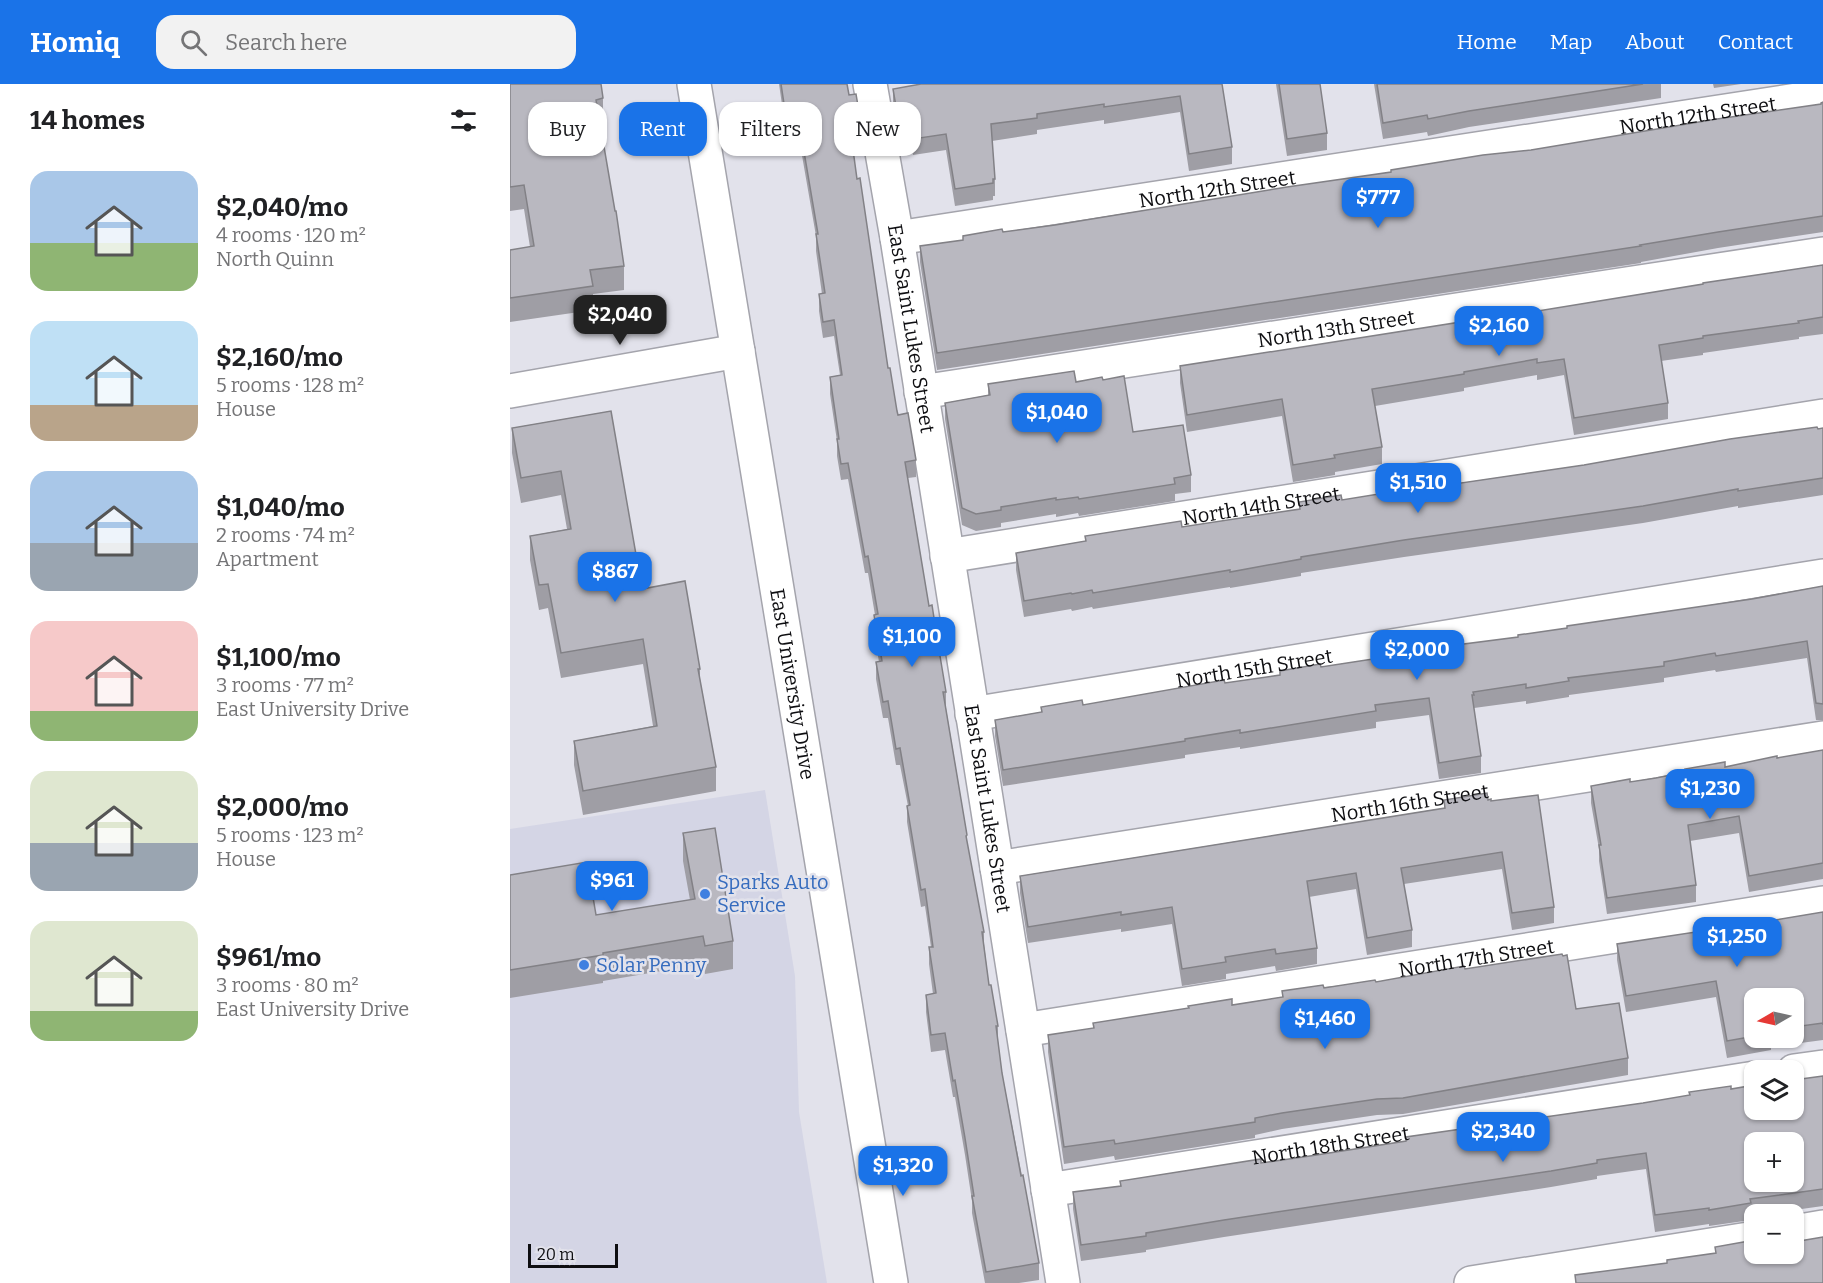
<!DOCTYPE html>
<meta charset="utf-8">
<style>
:root{--surface:#fff;--page:#f2f2f2;--text:#202124;--muted:#757577;--accent:#1a73e8}
body{margin:0;font-family:Bitter,serif;background:var(--page);color:var(--text);height:100vh;display:flex;flex-direction:column;font-size:22px;white-space:nowrap}
*{box-sizing:border-box;margin:0}
p{font-size:20px;color:var(--muted)}
.icon{flex:none;width:33px;height:33px;fill:none;stroke:currentColor;stroke-width:2;stroke-linecap:round;stroke-linejoin:round}
.map{position:relative;flex:1;overflow:hidden}
.panel{display:flex;flex-direction:column;background:var(--surface);width:510px}
.panel>*{flex:none}
.top-card{position:absolute;left:18px;top:18px;width:570px;height:54px;display:flex;gap:12px}
.needle{width:39px;rotate:261deg}
.fabs{position:absolute;left:1234px;top:904px;display:grid;gap:12px}
.fabs a{display:grid;place-items:center;width:60px;height:60px;border-radius:12px;background:var(--surface);box-shadow:0 2px 4px #0004;font-size:30px}
.scale{position:absolute;left:18px;bottom:15px;width:90px;box-sizing:border-box;padding-left:6px;border:3px solid #0e0e11;border-top:0;font-size:16px;line-height:21px;white-space:nowrap;color:#0e0e11;-webkit-text-stroke:4px #e2e2eb;paint-order:stroke}
.price{position:absolute;translate:-50% -51px;padding:0 14px;border-radius:12px;background:var(--accent);color:#fff;font-size:20px;line-height:39px;filter:drop-shadow(0 2px 3px #0008)}
.price::after{content:'';position:absolute;left:50%;top:36px;width:18px;height:14px;margin-left:-9px;background:inherit;clip-path:polygon(0 0,100% 0,50% 100%)}
.price.active{background:#222;color:#fff}
ul{padding:0;list-style:none}
li{display:flex;align-items:center;gap:18px;height:150px;padding:0 30px}
li span{display:grid;place-items:center;flex:none;width:168px;height:120px;border-radius:18px;color:#555}
li>.icon{margin-inline-start:auto}
span .icon{width:72px;height:72px;fill:#fffc;stroke-width:1}
li b{font-size:26px}
h2{display:flex;justify-content:space-between;align-items:center;height:72px;padding:0 30px;font-size:26px}
.chip{padding:0 21px;border-radius:18px;background:var(--surface);box-shadow:0 2px 4px #0004;font-size:21px;line-height:54px}
.chip.active{background:var(--accent);color:#fff}
header{display:flex;align-items:center;gap:36px;box-sizing:border-box;height:84px;padding:0 30px;background:var(--accent);color:#fff}
header strong{font-size:28px}
nav{display:flex;gap:33px;margin-inline-start:auto;font-size:21px}
.search{width:420px;height:54px;background:var(--page);display:flex;align-items:center;gap:15px;box-sizing:border-box;padding:0 21px;border-radius:18px;color:var(--muted);font-size:22px}
main{display:flex;flex:1;min-height:0}
.map>svg:first-child{display:block}
</style>
<header>
<strong>Homiq</strong>
<div class="search"><svg class="icon" aria-label="search" viewBox="0 0 24 24"><circle cx="10" cy="10" r="6"/><path d="M15 15l6 6"/></svg>Search here</div>
<nav><a>Home</a><a>Map</a><a>About</a><a>Contact</a></nav>
</header>
<main>
<section class="panel">
<h2>14 homes<svg class="icon" aria-label="filters" viewBox="0 0 24 24"><path d="M4 7h16M4 17h16"/><circle cx="9" cy="7" r="2"/><circle cx="15" cy="17" r="2"/></svg></h2>
<ul>
<li><span style="background:linear-gradient(#a9c7e8 60%,#8fb573 0)"><svg class="icon" aria-label="home" viewBox="0 0 24 24"><path d="M3 11l9-7 9 7M6 9v11h12V9"/></svg></span><div><b>$2,040/mo</b><p>4 rooms · 120 m²</p><p>North Quinn</p></div></li>
<li><span style="background:linear-gradient(#bfe0f5 70%,#b9a48a 0)"><svg class="icon" aria-label="home" viewBox="0 0 24 24"><path d="M3 11l9-7 9 7M6 9v11h12V9"/></svg></span><div><b>$2,160/mo</b><p>5 rooms · 128 m²</p><p>House</p></div></li>
<li><span style="background:linear-gradient(#a9c7e8 60%,#9aa5b1 0)"><svg class="icon" aria-label="home" viewBox="0 0 24 24"><path d="M3 11l9-7 9 7M6 9v11h12V9"/></svg></span><div><b>$1,040/mo</b><p>2 rooms · 74 m²</p><p>Apartment</p></div></li>
<li><span style="background:linear-gradient(#f6c9c9 75%,#8fb573 0)"><svg class="icon" aria-label="home" viewBox="0 0 24 24"><path d="M3 11l9-7 9 7M6 9v11h12V9"/></svg></span><div><b>$1,100/mo</b><p>3 rooms · 77 m²</p><p>East University Drive</p></div></li>
<li><span style="background:linear-gradient(#dfe7d0 60%,#9aa5b1 0)"><svg class="icon" aria-label="home" viewBox="0 0 24 24"><path d="M3 11l9-7 9 7M6 9v11h12V9"/></svg></span><div><b>$2,000/mo</b><p>5 rooms · 123 m²</p><p>House</p></div></li>
<li><span style="background:linear-gradient(#dfe7d0 75%,#8fb573 0)"><svg class="icon" aria-label="home" viewBox="0 0 24 24"><path d="M3 11l9-7 9 7M6 9v11h12V9"/></svg></span><div><b>$961/mo</b><p>3 rooms · 80 m²</p><p>East University Drive</p></div></li>
</ul>
</section>
<div class="map">
<svg width="1313" height="1199" viewBox="0 0 1313 1199">
<rect width="100%" height="100%" fill="#e2e2eb"/>
<path fill="#d4d5e5" d="M255 706 285 892 289 1028 317 1199H0V745Z"/>
<g fill="none" stroke-linecap="round" stroke-linejoin="round">
<g stroke="#a4a4ac" stroke-width="36">
<g id="minor">
<path id="s1" d="M360 0 387 154 553 1199"/>
<path id="s2" d="M387 154 1313 12"/>
<path d="M0 307 228 267"/>
<path id="s3" d="M411 308 1313 170"/>
<path id="s4" d="M437 472 1313 332"/>
<path id="s5" d="M462 630 1313 492"/>
<path id="s6" d="M487 784 1313 654"/>
<path id="s7" d="M513 946 1313 819"/>
<path d="M1284 987 1313 983"/>
<path id="s8" d="M538 1106 1245 994"/>
<path d="M1284 1148 1313 1143"/>
<path d="M961 1199 1245 1154"/>
</g>
</g>
<g stroke="#a4a4ac" stroke-width="36">
<g id="major">
<path id="s9" d="M184 0 381 1199"/>
</g>
</g>
<use href="#minor" stroke="#fff" stroke-width="33"/>
<use href="#major" stroke="#fff" stroke-width="33"/>
</g>
<g fill="#9f9ea5" fill-rule="evenodd">
<path d="M0 0 93 14V38L90 39 114 182V206L83 210V226L0 238V166L20 163 14 125 0 127Z"/>
<path d="M269 0H337L339 11 350 34V51L341 52 347 95 378 284 388 331 406 376V393L398 394 419 522 436 608V624L457 751V760L474 848V860L479 901 488 942V957L492 989 529 1179V1196L509 1199H475L462 1129V1117L455 1071 445 1013H443L435 966 421 968 416 928V911L423 910 419 880V863H421L415 822 411 823 397 738V722H398L390 681H386L378 634H373L366 595V578H369L364 548V531H365L358 489H355L338 395 331 396 327 372V357L320 310V293L330 291 324 252 313 254 309 227V210H312L306 167V152L290 60 278 62Z"/>
<path d="M712 0 722 63V80L679 87 670 28 594 40V36L527 46V50L482 57 485 95V112H483V116L445 122 436 66 403 71 402 67 391 68 383 21V5Z"/>
<path d="M766 0H810L817 49V66L777 72Z"/>
<path d="M864 0H1151V14L959 43 918 52 917 48 873 55Z"/>
<path d="M1203 0H1231L1204 4Z"/>
<path d="M1313 18V148L1208 164 1131 178V179L427 286 410 178V162L453 156V152L493 148 881 88 1311 20Z"/>
<path d="M1313 181V250L1289 253V255L1193 269V271L1151 277 1158 319V335L1064 351 1054 291 1027 296V291L954 304V307L865 322 872 363V380L825 388V391L783 398 772 332 677 348 670 299V282L951 241Z"/>
<path d="M593 296 623 348 681 391V408L665 410V417L569 432 568 429 546 433V430L491 439V443L466 447 452 441 435 335V319L478 311V300Z"/>
<path d="M101 327 132 505 190 585V595L206 683V707L73 731 64 681V657L143 642 133 580 51 594 38 524 29 526 20 476V452L57 445 51 411 11 419 2 369V344Z"/>
<path d="M1313 344V411L1228 424V422L1133 439 894 473 791 489V492L720 504V503L583 525 582 523 562 527 561 525 514 533 506 486V469L575 457V452L672 443 789 425V418L832 416 1074 381Z"/>
<path d="M1313 502V636H1306L1297 574 1206 588 1205 586 1154 594V598L1059 611V613L1016 620V617L964 624 971 672V689L929 695 919 631 866 638V644L730 665V663L675 671V674L493 702 485 652V636L531 628V623L573 621 715 599 770 591V587L811 583 1008 553Z"/>
<path d="M1313 666V795L1239 808 1229 749 1180 757 1186 801V818L1097 830 1089 777V765L1081 719V702L1120 698 1175 688V685L1215 683Z"/>
<path d="M934 716H978L981 717 1044 823V839L1002 846 992 785 894 800 902 846V863L857 871 846 805 799 813 807 864V880L766 887 765 882 716 890V895L672 902 662 840 611 848V845L518 859 510 809V792L934 724Z"/>
<path d="M173 749 223 857V885L195 890 193 880 93 897V899L0 914V791L86 831 180 816 173 777Z"/>
<path d="M1313 828V957V956L1261 963V966L1217 974 1206 913 1116 928 1107 876V860L1247 839ZM1245 915H1284V954H1245Z"/>
<path d="M955 885 1066 925 1118 974V991L893 1030 867 1031 772 1045 745 1051V1054L605 1076 604 1072 554 1080 538 968V951L583 945V939L722 921 772 913V907L866 898Z"/>
<path d="M1313 992V1122L1241 1132V1136L1199 1142V1140L1145 1148 1136 1085 1087 1092V1095L1041 1103 714 1153 636 1166V1168L571 1177 563 1125V1108L610 1102V1097L751 1079 896 1057V1053L1133 1019 1221 1005 1245 1026Z"/>
</g>
<g fill="#b9b8c0" stroke="#828186" stroke-width="1.5" fill-rule="evenodd">
<path d="M0 0H91L93 14 86 16 105 127H106L114 182 80 186 83 202 0 214V166L24 162 14 101 0 103Z"/>
<path d="M271 0H337L339 11 346 10 350 34 339 36 347 95 350 94 378 284H380L387 327 388 331 398 329 406 376 395 378 419 522 422 521 428 560 436 608H433L457 751 456 752 474 848H472L479 901H481L488 942H486L492 989 511 1092 513 1091 529 1179 476 1188 462 1112H464L455 1054 445 996 443 997 435 949 421 951 416 911 426 909 419 863H423L415 805 411 806 397 722 400 721 390 664 386 665 378 617 373 618 366 578 372 577 364 531 368 530 358 472 355 473 338 379 331 380 327 355H329L320 293 332 291 324 236 313 238 309 210 315 209 306 150H308L290 44 278 46Z"/>
<path d="M411 0H712L722 63 679 70 670 12 594 23V20L527 30V34L481 40 485 95H483V99L445 105 436 50 403 55 402 50 391 52 383 5Z"/>
<path d="M769 0H810L817 49 777 55Z"/>
<path d="M867 0H1133L959 27 918 35 917 31 873 39Z"/>
<path d="M1313 18V132L1208 148 1130 161 1131 162 427 269 410 162 453 156V152L492 145 493 148 545 141 777 103 881 88V86L973 71 1021 66 1207 35 1311 20V19Z"/>
<path d="M1313 181V233L1288 237 1289 239 1193 252V254L1149 261 1158 319 1064 334 1054 275 1027 279V275L954 288V290L862 305 872 363 824 371 825 374 783 381 772 315 677 331 670 282 951 238V241L1003 231 1193 200V199Z"/>
<path d="M564 287 566 298 592 293 593 296 614 292 623 348 673 341 681 391 664 394 665 400 569 415 568 413 546 416V414L491 423V426L466 430 452 424 435 319 480 311 478 300Z"/>
<path d="M101 327 132 505 175 497 190 585H188L206 683 73 707 64 657 147 642 133 555 51 569 38 500 29 501 20 452 61 445 51 387 11 394 2 344Z"/>
<path d="M1307 343 1308 345 1313 344V394L1228 407V405L1133 422 894 456 791 473V475L720 488V486L583 509 582 506 562 510 561 509 514 517 506 469 576 457 575 452 671 437 672 443 790 425 789 418 831 411 832 416 931 400V402L1074 381 1220 355Z"/>
<path d="M1313 502V620L1306 619 1297 557 1206 572 1205 569 1154 578V582L1058 594 1059 597 1016 604V600L963 608 964 611H962L971 672 929 679 919 614 865 621 866 627 730 649V646L675 655V657L493 686 485 636 532 628 531 623 572 616 573 621 714 596 715 599 770 591V587L810 580 811 583 915 567V565L1008 553V551L1057 544V542L1242 515Z"/>
<path d="M1313 666V779L1239 792 1229 732 1178 741 1186 801 1097 814 1089 761H1091L1081 702 1120 695V698L1146 694 1176 688 1175 685 1215 678V683L1267 672V674Z"/>
<path d="M977 709 978 716 981 715V717L1028 711 1044 823 1002 829 992 768 891 784 902 846 857 854 846 789 797 797 807 864 766 870 765 865 715 873 716 878 672 885 662 823 611 831V828L518 843 510 792 935 724 934 716Z"/>
<path d="M205 744 223 857 195 862 193 852 93 869V871L0 886V791L77 778 86 831 185 815 173 749Z"/>
<path d="M1313 828V941V939L1284 943V915H1245V952L1217 957 1206 897 1116 912 1107 860 1206 845 1205 843 1247 836V839Z"/>
<path d="M1052 870 1053 872 1057 871 1066 925 1109 919 1118 974 893 1014 867 1015 772 1029 745 1034V1038L605 1060 604 1056 554 1063 538 951 584 944 583 939 679 924 678 922 722 915V921L773 913 772 907 813 901 814 904 865 896 866 898 954 882 955 885Z"/>
<path d="M1313 992V1105L1240 1115 1241 1119 1199 1126V1124L1145 1131 1136 1069 1087 1076V1079L1041 1087 714 1136 636 1149V1152L571 1161 563 1108 611 1102 610 1097 751 1075V1079L800 1072 896 1057V1053L1133 1019 1180 1011 1179 1008 1221 1002V1005L1245 1001V1026H1284V996ZM1245 1059H1284V1098H1245Z"/>
<path d="M1313 1153V1199H1066L1065 1191 1157 1179V1176L1206 1169 1205 1163 1245 1156V1170H1284V1158Z"/>
</g>
<g fill="#3f7fe0" stroke="#e2e2eb" stroke-width="2">
<circle cx="195" cy="810" r="6"/>
<circle cx="74" cy="881" r="6"/>
</g>
<g text-anchor="middle" stroke-width="5" stroke-linejoin="round" paint-order="stroke">
<g font-size="20" fill="#0e0e11" stroke="#e2e2eb">
<text dy="7" stroke="none"><textPath href="#s2" startOffset="810">North 12th Street</textPath></text>
<text dy="7" stroke="none"><textPath href="#s2" startOffset="324">North 12th Street</textPath></text>
<text dy="7" stroke="none"><textPath href="#s1" startOffset="248">East Saint Lukes Street</textPath></text>
<text dy="7" stroke="none"><textPath href="#s3" startOffset="420">North 13th Street</textPath></text>
<text dy="7" stroke="none"><textPath href="#s4" startOffset="318">North 14th Street</textPath></text>
<text dy="7" stroke="none"><textPath href="#s5" startOffset="286">North 15th Street</textPath></text>
<text dy="7" stroke="none"><textPath href="#s9" startOffset="608">East University Drive</textPath></text>
<text dy="7" stroke="none"><textPath href="#s6" startOffset="418">North 16th Street</textPath></text>
<text dy="7" stroke="none"><textPath href="#s1" startOffset="734">East Saint Lukes Street</textPath></text>
<text dy="7" stroke="none"><textPath href="#s7" startOffset="459">North 17th Street</textPath></text>
<text dy="7" stroke="none"><textPath href="#s8" startOffset="286">North 18th Street</textPath></text>
</g>
<g font-size="20" fill="#366cbe" stroke="#e2e2eb" text-anchor="start">
<text x="207" y="805">Sparks Auto<tspan x="207" dy="23">Service</tspan></text>
<text x="86" y="888">Solar Penny</text>
</g>
</g>
</svg>
<div class="fabs">
<a><svg class="needle" viewBox="-14 -14 28 28"><path d="M0-13l5 13h-10z" fill="#e53935"/><path d="M0 13l5-13h-10z" fill="#757577"/></svg></a>
<a><svg class="icon" aria-label="layers" viewBox="0 0 24 24"><path d="M12 4l9 5-9 5-9-5zM3 14l9 5 9-5"/></svg></a>
<a>+</a>
<a>−</a>
</div>
<div class="scale">20 m</div>
<b class="price" style="left:868px;top:145px">$777</b>
<b class="price active" style="left:110px;top:262px">$2,040</b>
<b class="price" style="left:989px;top:273px">$2,160</b>
<b class="price" style="left:547px;top:360px">$1,040</b>
<b class="price" style="left:908px;top:430px">$1,510</b>
<b class="price" style="left:105px;top:519px">$867</b>
<b class="price" style="left:402px;top:584px">$1,100</b>
<b class="price" style="left:907px;top:597px">$2,000</b>
<b class="price" style="left:1200px;top:736px">$1,230</b>
<b class="price" style="left:102px;top:828px">$961</b>
<b class="price" style="left:1227px;top:884px">$1,250</b>
<b class="price" style="left:815px;top:966px">$1,460</b>
<b class="price" style="left:993px;top:1079px">$2,340</b>
<b class="price" style="left:393px;top:1113px">$1,320</b>
<div class="top-card">
<a class="chip">Buy</a>
<a class="chip active">Rent</a>
<a class="chip">Filters</a>
<a class="chip">New</a>
</div>
</div>
</main>
